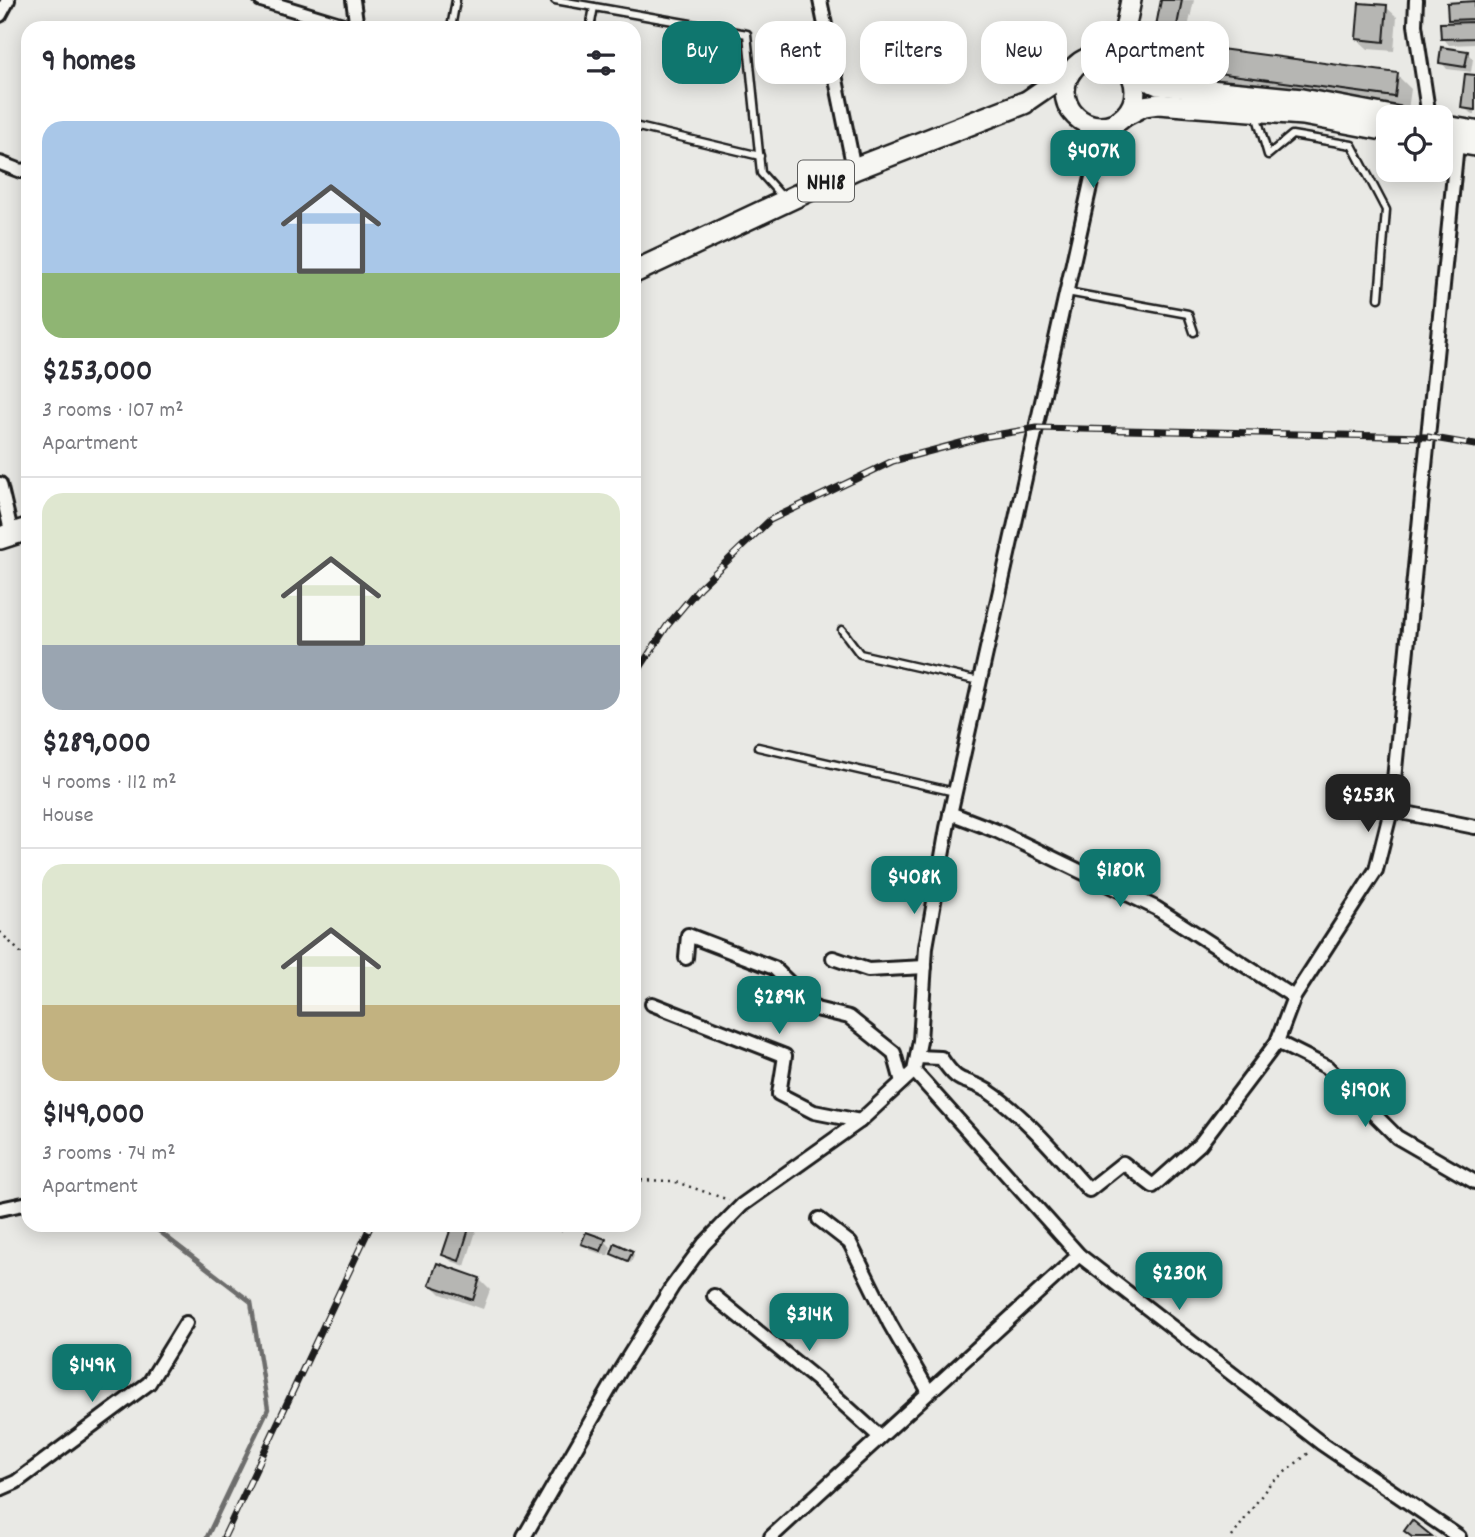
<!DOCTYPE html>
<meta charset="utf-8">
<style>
:root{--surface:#fff;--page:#f2f2f3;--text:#2b2b33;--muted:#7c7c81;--line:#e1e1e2;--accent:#0f766e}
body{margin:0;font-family:Dekko,sans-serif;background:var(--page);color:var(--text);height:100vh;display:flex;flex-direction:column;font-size:26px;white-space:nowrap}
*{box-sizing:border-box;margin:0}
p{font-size:23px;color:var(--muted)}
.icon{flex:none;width:38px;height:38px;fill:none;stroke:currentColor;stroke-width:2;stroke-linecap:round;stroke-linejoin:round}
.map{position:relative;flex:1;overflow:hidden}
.side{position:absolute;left:21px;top:21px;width:620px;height:1211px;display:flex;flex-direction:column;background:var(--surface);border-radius:21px;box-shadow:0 4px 18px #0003}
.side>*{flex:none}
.top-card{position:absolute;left:662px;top:21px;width:665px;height:63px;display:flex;gap:14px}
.fabs{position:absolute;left:1376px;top:105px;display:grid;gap:14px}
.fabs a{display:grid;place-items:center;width:77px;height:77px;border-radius:14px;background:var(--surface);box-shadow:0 4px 18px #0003;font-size:35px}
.price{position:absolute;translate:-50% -60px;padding:0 16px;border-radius:14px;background:var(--accent);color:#fff;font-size:23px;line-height:46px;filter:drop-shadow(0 2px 4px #0008)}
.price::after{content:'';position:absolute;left:50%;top:42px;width:21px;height:16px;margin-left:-10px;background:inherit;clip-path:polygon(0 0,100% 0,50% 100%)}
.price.active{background:#222;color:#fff}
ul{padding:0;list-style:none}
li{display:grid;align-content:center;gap:14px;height:371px;padding:0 21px}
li+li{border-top:2px solid var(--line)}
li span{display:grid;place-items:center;height:217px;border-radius:21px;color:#555}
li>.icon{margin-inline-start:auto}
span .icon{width:126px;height:126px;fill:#fffc;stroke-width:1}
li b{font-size:30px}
h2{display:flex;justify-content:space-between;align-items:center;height:84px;padding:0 21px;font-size:30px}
.chip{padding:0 24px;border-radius:21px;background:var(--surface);box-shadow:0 4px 18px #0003;font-size:24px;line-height:63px}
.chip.active{background:var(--accent);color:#fff}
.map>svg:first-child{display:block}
</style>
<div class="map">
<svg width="1475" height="1537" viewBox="0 0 1475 1537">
<rect width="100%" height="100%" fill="#e9e9e5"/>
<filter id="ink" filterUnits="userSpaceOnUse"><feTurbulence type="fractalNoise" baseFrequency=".0143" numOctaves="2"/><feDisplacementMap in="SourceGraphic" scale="14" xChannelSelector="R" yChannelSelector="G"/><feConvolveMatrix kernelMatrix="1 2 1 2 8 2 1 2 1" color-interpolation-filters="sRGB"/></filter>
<g filter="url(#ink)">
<g fill="#0003">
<path d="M1163 0H1194L1184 46 1397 75 1411 89 1408 110 1166 77 1153 63 1162 42 1156 36Z"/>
<path d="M1475 3V44L1449 45 1443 38 1455 25 1450 20Z"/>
<path d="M1386 7 1397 17 1394 51 1368 49 1357 39Z"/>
<path d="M1467 53 1473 59 1471 72 1447 69 1441 62Z"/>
<path d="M1475 77V115L1463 108Z"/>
<path d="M453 1225H478L465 1266 451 1261 444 1255Z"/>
<path d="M545 1225H565L562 1232Z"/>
<path d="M605 1241 611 1247 608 1256 590 1250 583 1243Z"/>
<path d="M632 1252 634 1255 631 1263 613 1254Z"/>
<path d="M438 1265 480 1280 490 1290 483 1309 441 1294 431 1284Z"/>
</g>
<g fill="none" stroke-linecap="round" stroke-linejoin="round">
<path stroke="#6d6d6c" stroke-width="4.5" d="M151 1225 251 1302 268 1409 207 1537"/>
</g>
<g fill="#b6b6b3" stroke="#1c1c1c" stroke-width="2">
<path d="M1161 0H1182L1174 41 1154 36Z"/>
<path d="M1475 1V19L1448 20 1447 3Z"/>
<path d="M1359 3 1387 5 1384 42 1356 39Z"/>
<path d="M1475 22V38L1441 39 1440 23Z"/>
<path d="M1154 40 1398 73 1395 97 1151 64Z"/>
<path d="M1441 47 1468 51 1465 67 1439 63Z"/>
<path d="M1465 74 1475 75V110L1461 108Z"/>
<path d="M452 1225H470L459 1261 442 1255Z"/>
<path d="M586 1232 606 1239 601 1251 581 1244Z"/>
<path d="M615 1243 633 1251 628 1261 611 1254Z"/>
<path d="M437 1263 480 1278 473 1300 429 1285Z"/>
<path d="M1412 1520 1433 1537H1412L1404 1531Z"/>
</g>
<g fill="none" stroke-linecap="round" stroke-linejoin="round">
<g stroke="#1c1c1c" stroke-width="11">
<g id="lane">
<path d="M555 0 747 34 761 173 784 199"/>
<path d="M451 28 456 0"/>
<path d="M590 28 594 7"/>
<path d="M1256 114 1268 155 1292 135 1352 145 1386 210 1379 298"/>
<path d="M634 126 760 156"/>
<path d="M1067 292 1188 314 1194 332"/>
<path d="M842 630 860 654 979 681"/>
<path d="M758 747 955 792"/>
</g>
</g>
<g stroke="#1c1c1c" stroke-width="18">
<g id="street">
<path d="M261 0 353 28"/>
<path d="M353 0 357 28"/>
<path d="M820 0 854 169"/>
<path d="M1416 0 1415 25 1429 117"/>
<path d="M0 15 8 0"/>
<path d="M1087 124 1093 173 1115 123"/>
<path d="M0 163 21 171 28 170"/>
<path d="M0 484 12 535"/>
<path d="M1391 810 1475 827"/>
<path d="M950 813 997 831 1156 908 1294 997"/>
<path d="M686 958 688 935 774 968 816 1009 849 1017 894 1053 902 1082"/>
<path d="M833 958 868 970 925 967"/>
<path d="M652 1004 785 1056 779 1094 814 1112 860 1121"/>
<path d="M1277 1042 1327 1067 1397 1137 1475 1182"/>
<path d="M917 1057 941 1058C962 1089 962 1075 988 1091 1027 1117 1058 1156 1089 1190L1123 1163 1153 1186 1200 1144 1277 1042 1294 997 1376 870 1391 810 1457 144"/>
<path d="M914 1071 1079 1255 1321 1443 1459 1537"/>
<path d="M0 1209 28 1203"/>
<path d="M819 1219 850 1243 890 1324 929 1392"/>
<path d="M714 1296 816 1379 880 1437"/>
<path d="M0 1489 16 1482 149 1383 186 1323"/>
<path d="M524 1537 621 1369 672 1287 704 1244 742 1205 860 1121 914 1071 920 1041 926 947 947 828 1093 173"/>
<path d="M771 1537 1079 1255"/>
</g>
</g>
<g stroke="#1c1c1c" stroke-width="24">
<g id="primary">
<circle cx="1100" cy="91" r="35"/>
<path d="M1126 68 1121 49 1131 0"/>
<path d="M1130 73 1158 85 1302 99 1398 117"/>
<path d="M1024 103 1072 70"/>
<path d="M1125 116 1144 106 1158 104 1303 115 1388 131"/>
<path d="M1440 125 1475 131"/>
<path d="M1440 140 1475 146"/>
</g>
</g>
<g stroke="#1c1c1c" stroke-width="26">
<g id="highway">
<path d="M634 272 854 169 1024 103"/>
<path d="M0 538 28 529"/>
</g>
</g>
<g stroke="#1c1c1c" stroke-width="2.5" stroke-dasharray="2 5" stroke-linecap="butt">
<path d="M0 932 28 960"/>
<path d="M634 1180 673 1181 729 1200"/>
<path d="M1232 1537 1269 1485 1310 1452"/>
</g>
<use href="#lane" stroke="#f6f6f2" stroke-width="6"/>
<use href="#street" stroke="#f6f6f2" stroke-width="12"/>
<use href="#primary" stroke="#f6f6f2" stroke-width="19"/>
<use href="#highway" stroke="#f6f6f2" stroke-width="21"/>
<g stroke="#1c1c1c" stroke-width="7">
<g id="rail">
<path d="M634 677 667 626 699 588 770 520 893 461 983 437 1037 428 1428 437 1475 445"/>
<path d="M224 1537 371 1225"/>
</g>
</g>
<use href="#rail" stroke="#f6f6f2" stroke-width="4.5" stroke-dasharray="13" stroke-linecap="butt"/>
</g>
</g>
<g text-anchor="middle" stroke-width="5" stroke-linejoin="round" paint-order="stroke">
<rect fill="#f6f6f2" stroke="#5d5d5c" stroke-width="2" x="798" y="160.5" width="56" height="41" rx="5"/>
<g font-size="24" font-weight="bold" fill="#1c1c1c">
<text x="826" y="189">NH18</text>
</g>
</g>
</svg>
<div class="fabs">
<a><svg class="icon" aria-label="locate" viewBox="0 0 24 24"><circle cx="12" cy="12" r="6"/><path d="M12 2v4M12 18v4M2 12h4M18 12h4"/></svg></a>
</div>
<b class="price" style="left:1093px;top:190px">$407K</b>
<b class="price active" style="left:1368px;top:834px">$253K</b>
<b class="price" style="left:1120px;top:909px">$180K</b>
<b class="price" style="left:914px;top:916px">$408K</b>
<b class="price" style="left:779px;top:1036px">$289K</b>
<b class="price" style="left:1365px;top:1129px">$190K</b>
<b class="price" style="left:1179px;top:1312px">$230K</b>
<b class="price" style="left:809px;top:1353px">$314K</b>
<b class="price" style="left:92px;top:1404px">$149K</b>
<div class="top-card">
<a class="chip active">Buy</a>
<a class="chip">Rent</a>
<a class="chip">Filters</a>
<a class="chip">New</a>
<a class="chip">Apartment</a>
</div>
<section class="side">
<h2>9 homes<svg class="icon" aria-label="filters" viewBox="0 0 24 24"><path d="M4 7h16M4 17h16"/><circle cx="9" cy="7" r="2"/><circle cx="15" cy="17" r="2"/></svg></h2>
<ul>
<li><span style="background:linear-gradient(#a9c7e8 70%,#8fb573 0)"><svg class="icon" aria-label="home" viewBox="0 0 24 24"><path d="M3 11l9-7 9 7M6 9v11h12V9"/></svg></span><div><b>$253,000</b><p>3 rooms · 107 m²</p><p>Apartment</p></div></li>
<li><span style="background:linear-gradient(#dfe7d0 70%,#9aa5b1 0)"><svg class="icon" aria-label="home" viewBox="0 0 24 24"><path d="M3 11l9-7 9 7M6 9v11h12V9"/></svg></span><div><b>$289,000</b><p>4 rooms · 112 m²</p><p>House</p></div></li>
<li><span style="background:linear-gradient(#dfe7d0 65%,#c2b280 0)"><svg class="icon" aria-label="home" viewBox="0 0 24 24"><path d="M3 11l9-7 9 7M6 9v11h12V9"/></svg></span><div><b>$149,000</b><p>3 rooms · 74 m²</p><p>Apartment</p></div></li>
</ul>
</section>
</div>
